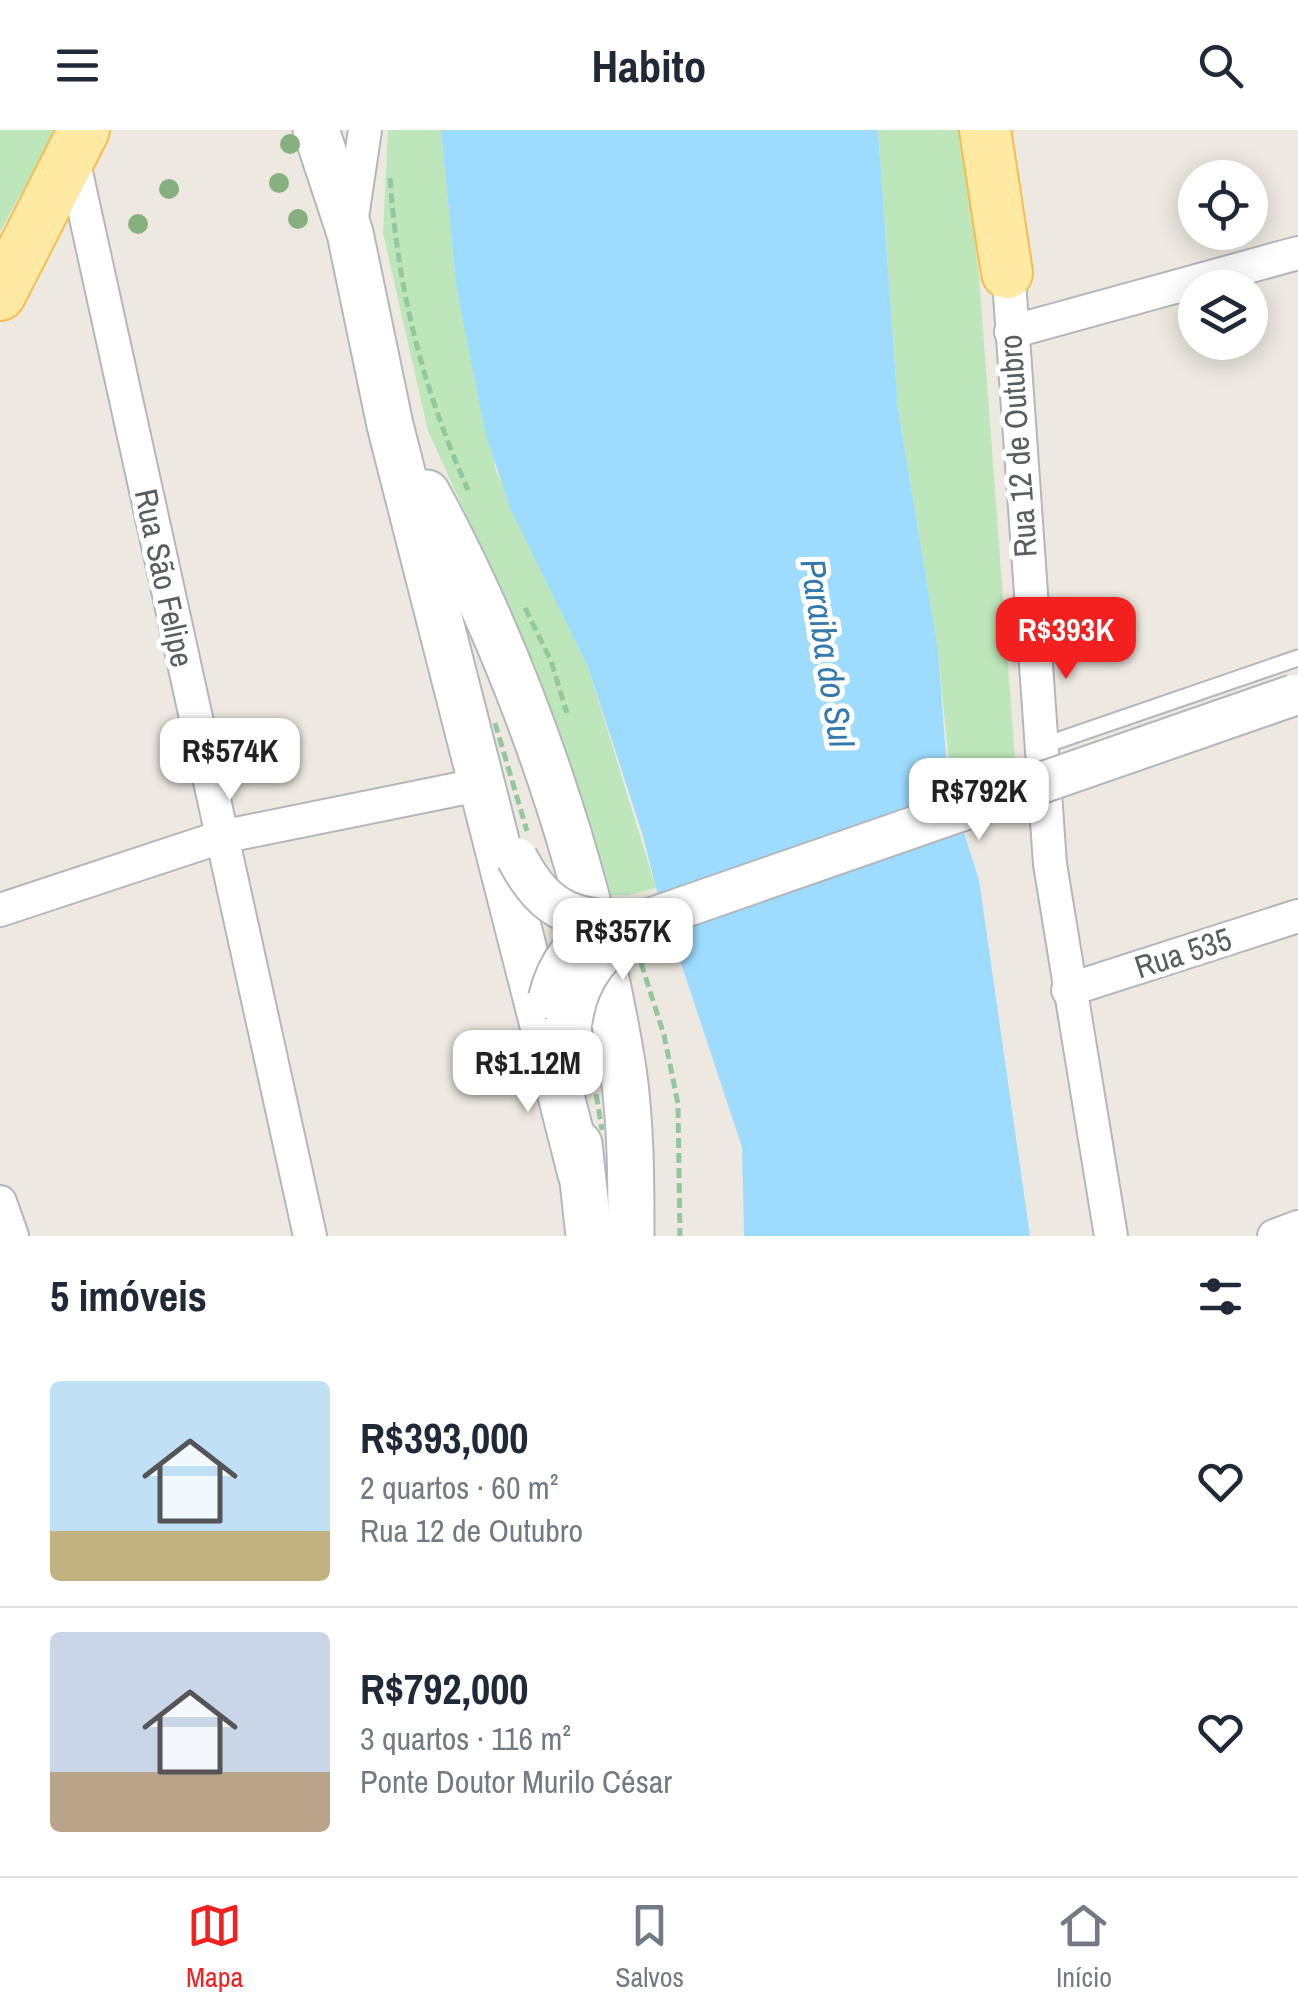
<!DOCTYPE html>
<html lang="pt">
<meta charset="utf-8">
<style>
:root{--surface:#fff;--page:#f6f6f7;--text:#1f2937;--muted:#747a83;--line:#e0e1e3;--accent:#f41f1f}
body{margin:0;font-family:"Archivo Narrow",sans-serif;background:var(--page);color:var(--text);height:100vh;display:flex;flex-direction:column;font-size:38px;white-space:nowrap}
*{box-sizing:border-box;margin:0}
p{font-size:32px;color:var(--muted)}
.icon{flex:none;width:55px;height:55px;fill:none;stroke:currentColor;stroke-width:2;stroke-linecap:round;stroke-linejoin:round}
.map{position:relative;height:1106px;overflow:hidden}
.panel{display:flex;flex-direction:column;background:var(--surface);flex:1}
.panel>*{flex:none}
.controls{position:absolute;left:1178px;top:30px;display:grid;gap:20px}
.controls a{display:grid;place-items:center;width:90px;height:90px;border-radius:50%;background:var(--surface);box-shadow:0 5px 25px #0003;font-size:50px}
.price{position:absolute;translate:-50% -85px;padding:0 22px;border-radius:20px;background:#fff;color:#222;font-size:32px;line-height:65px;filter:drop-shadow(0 2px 5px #0008)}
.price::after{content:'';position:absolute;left:50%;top:60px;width:30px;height:22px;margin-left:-15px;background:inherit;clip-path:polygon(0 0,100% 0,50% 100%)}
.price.active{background:var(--accent);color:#fff}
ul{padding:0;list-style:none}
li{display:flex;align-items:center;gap:30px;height:250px;padding:0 50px}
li+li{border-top:2px solid var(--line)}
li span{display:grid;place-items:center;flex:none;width:280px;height:200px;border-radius:10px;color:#555}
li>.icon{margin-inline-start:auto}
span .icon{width:120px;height:120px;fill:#fffc;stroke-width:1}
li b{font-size:42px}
h2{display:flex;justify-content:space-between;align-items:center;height:120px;padding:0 50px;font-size:42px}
header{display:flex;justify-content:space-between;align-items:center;height:130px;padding:0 50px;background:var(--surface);font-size:45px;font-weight:800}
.tabs{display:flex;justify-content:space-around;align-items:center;height:140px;border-top:2px solid var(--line);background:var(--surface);font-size:28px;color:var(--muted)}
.tabs a{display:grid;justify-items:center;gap:5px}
.tabs .active{color:var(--accent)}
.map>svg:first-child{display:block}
</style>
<header><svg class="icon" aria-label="menu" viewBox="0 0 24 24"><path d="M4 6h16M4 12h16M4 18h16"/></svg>Habito<svg class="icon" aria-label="search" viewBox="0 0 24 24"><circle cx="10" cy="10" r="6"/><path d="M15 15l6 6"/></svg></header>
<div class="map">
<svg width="1298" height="1106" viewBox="0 0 1298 1106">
<rect width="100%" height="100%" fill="#ede9e0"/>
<g fill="#bde7ba">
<path d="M0 0H55L0 102Z"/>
<path d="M388 0H441L456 155 496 341 588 537 656 758 629 765H607L537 540 428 301 383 103Z"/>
<path d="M878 0H962L979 146 1016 642 952 665 938 520 898 278Z"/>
</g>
<path fill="#9edcff" d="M441 0H878L898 278 938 520 948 652 979 750 1030 1106H744L742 1017 656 758 643 706 588 537 510 378 485 302 456 155Z"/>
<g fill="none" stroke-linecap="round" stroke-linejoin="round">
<g stroke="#b3b7bc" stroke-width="19">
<path id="service" d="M1042 616 1298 528"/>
</g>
<g stroke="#b3b7bc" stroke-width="36">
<g id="minor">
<path d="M72 24 310 1106"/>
<path d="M351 94 365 0"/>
<path d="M1007 122 1050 734 1111 1106"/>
<path d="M1011 202 1298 123"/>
<path d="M0 780 221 707 483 654"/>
<path d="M1068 860 1298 786"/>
<path d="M0 1072 12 1106"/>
<path d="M1274 1106 1298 1097"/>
</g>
</g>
<g stroke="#b4b8be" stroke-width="49">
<g id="secondary">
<path d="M316 0 350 103 390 295 581 1044"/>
<path d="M427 363C521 536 592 745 623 939 631 994 631 1050 631 1106"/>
<path d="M579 1014 589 1106"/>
</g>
</g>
<g stroke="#fabc4c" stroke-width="54">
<g id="primary">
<path d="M985 0 1007 143"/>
<path d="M0 165 84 0"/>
</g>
</g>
<g stroke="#93c89e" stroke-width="5" stroke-dasharray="10 5" stroke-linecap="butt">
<path d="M390 48C398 161 422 256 468 360"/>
<path d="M525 478 551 531 567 583"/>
<path d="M641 833 664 905 678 974 680 1106"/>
</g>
<use href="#service" stroke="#fff" stroke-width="15"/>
<use href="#minor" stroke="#fff" stroke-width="32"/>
<use href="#secondary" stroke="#fff" stroke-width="45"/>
<use href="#primary" stroke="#ffe9a3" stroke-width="50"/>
<g stroke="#b3b7bc" stroke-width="44" stroke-linecap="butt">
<g id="tertiary-bridge">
<path d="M517 728C548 787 578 791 641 792L1294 565"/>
<path d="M549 868C557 833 576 810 606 791"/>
</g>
</g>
<g stroke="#b4b8be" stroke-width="49" stroke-linecap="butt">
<path id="secondary-bridge" d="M569 892C575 845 601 815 641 792"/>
</g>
<g stroke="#93c89e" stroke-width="5" stroke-dasharray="10 5" stroke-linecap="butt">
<path d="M495 593 527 701"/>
<path d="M589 920 602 1000"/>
</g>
<use href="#tertiary-bridge" stroke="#fff" stroke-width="40"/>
<use href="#secondary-bridge" stroke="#fff" stroke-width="45"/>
</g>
<g fill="#86b17e">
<circle cx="290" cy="14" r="10"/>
<circle cx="279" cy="53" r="10"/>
<circle cx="169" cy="59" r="10"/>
<circle cx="298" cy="89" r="10"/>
<circle cx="138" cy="94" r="10"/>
</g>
<g text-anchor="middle" stroke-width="10" stroke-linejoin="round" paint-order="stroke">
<g font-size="32" fill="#595e62" stroke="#fff">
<text transform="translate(1018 316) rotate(-94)" y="11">Rua 12 de Outubro</text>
<text transform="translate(164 448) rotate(78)" y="11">Rua São Felipe</text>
<text transform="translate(1183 823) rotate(-18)" y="11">Rua 535</text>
</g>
<g font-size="35" font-style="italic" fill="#3379ad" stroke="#fff">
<text transform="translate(827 523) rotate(81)" y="12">Paraiba do Sul</text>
</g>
</g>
</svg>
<div class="controls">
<a><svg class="icon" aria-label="locate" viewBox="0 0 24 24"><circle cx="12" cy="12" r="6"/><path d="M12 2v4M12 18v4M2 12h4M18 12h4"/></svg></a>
<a><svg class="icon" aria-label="layers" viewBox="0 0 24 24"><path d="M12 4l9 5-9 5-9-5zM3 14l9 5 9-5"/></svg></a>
</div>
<b class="price active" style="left:1066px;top:552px">R$393K</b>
<b class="price" style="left:230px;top:673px">R$574K</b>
<b class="price" style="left:979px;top:713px">R$792K</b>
<b class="price" style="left:623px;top:853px">R$357K</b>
<b class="price" style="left:528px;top:985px">R$1.12M</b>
</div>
<section class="panel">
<h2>5 imóveis<svg class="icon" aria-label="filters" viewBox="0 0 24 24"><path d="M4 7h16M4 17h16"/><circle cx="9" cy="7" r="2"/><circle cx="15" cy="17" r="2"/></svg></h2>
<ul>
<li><span style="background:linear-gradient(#bfe0f5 75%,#c2b280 0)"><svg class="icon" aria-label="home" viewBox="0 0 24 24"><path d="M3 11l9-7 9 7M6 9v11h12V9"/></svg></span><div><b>R$393,000</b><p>2 quartos · 60 m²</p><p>Rua 12 de Outubro</p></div><svg class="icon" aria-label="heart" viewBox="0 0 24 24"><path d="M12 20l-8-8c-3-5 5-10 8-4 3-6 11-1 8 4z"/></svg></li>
<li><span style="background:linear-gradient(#c9d6e8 70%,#b9a48a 0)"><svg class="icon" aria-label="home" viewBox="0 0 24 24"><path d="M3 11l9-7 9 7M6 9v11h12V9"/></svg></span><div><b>R$792,000</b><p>3 quartos · 116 m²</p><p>Ponte Doutor Murilo César</p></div><svg class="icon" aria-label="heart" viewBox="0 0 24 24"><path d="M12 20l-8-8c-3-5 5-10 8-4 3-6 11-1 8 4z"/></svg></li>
</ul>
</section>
<nav class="tabs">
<a class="active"><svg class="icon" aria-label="map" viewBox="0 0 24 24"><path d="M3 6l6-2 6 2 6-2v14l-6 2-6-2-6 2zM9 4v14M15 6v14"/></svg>Mapa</a>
<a><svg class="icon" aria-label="saved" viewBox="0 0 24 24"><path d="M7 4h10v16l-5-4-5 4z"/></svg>Salvos</a>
<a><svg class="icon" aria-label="home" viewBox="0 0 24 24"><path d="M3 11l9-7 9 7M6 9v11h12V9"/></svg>Início</a>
</nav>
